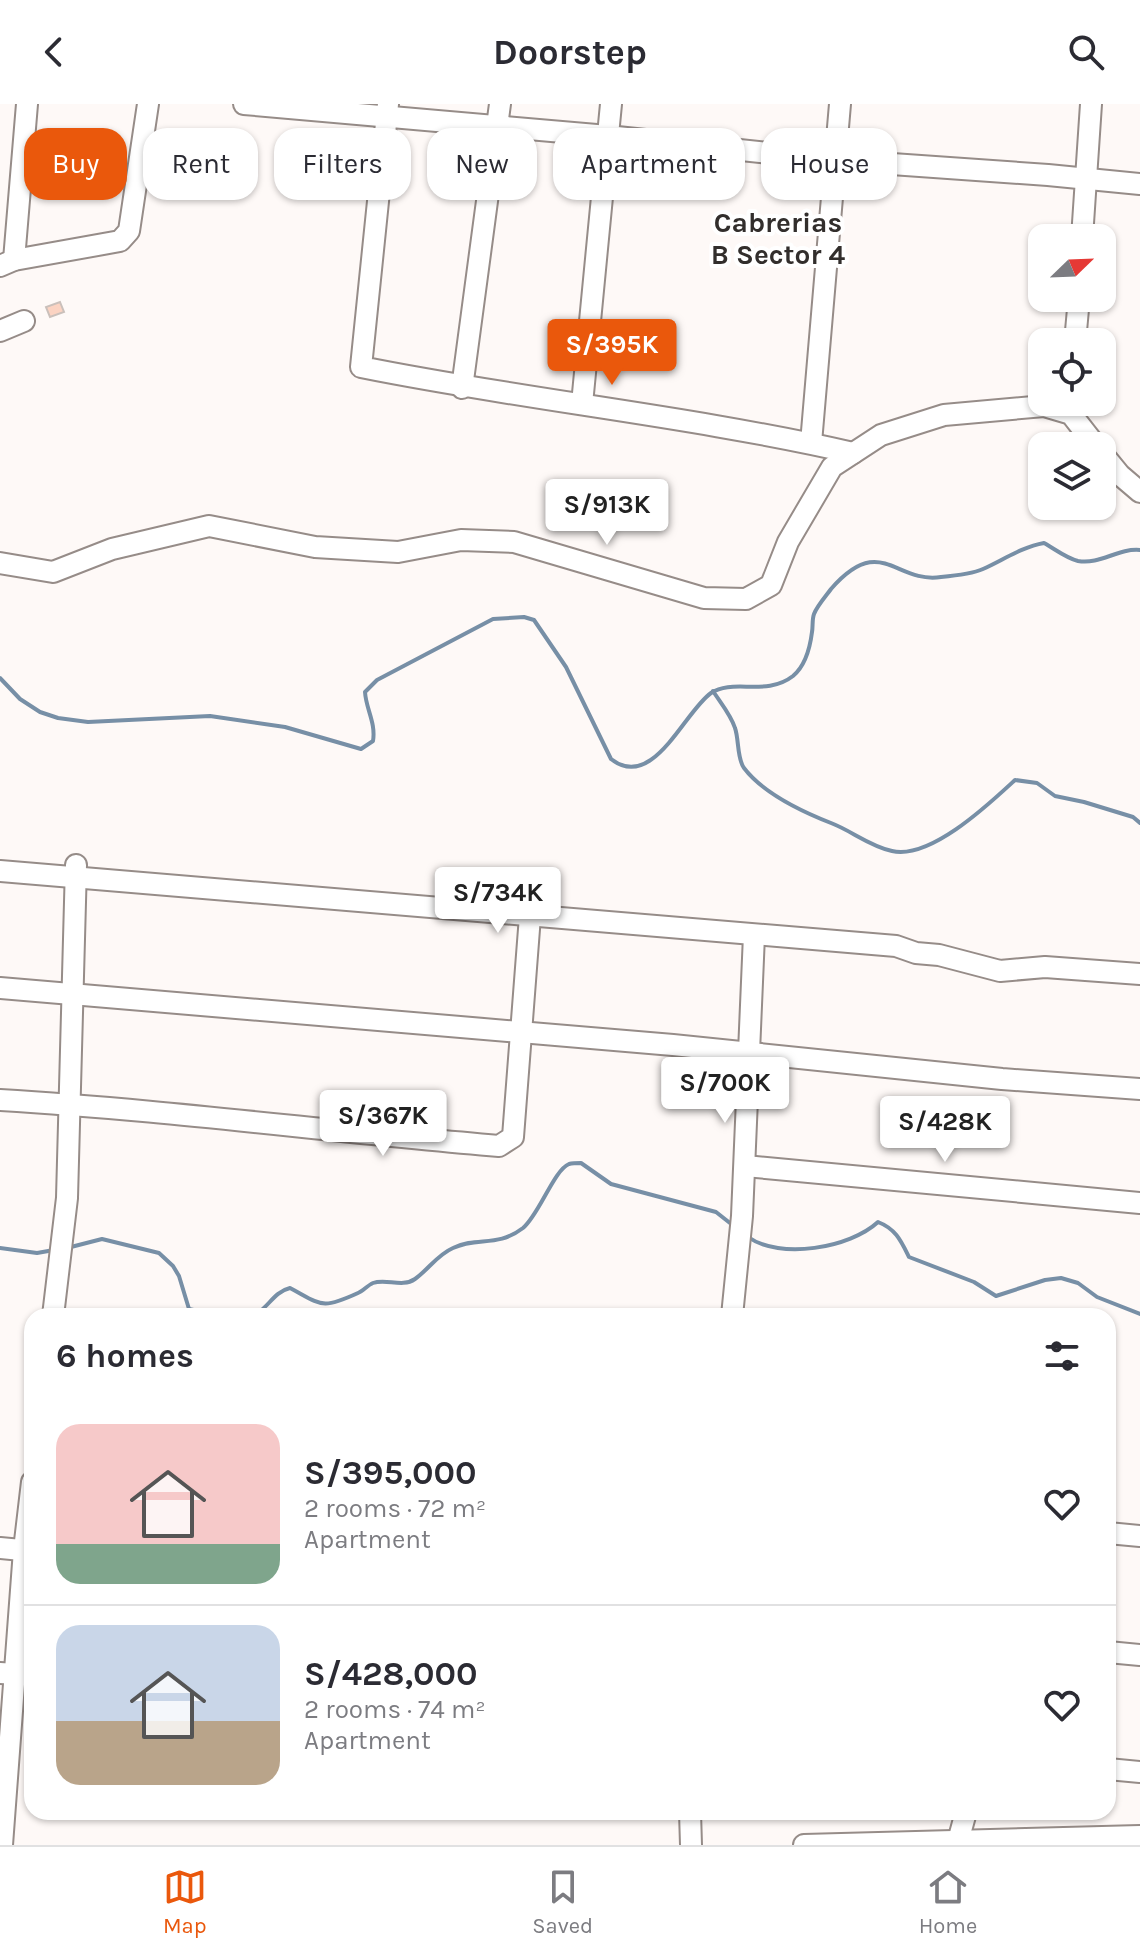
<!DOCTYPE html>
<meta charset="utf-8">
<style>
:root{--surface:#fff;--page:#f2f2f3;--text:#2b2b33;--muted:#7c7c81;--line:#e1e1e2;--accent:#ea580c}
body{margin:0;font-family:Karla,sans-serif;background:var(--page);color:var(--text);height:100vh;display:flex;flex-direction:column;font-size:30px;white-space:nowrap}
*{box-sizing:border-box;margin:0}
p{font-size:26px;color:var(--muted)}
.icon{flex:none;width:44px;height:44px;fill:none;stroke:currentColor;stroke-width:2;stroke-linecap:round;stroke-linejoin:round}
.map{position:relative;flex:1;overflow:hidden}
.drawer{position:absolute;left:24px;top:1204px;width:1092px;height:512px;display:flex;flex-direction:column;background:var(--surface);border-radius:24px;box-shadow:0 2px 6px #0004}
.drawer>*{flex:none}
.banner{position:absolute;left:24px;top:24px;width:1092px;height:72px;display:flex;gap:16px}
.needle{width:52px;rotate:67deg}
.fabs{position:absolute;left:1028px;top:120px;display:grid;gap:16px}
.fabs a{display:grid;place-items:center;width:88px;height:88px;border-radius:16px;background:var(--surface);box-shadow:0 2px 6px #0004;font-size:40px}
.price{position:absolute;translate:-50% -68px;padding:0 18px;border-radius:8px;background:#fff;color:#222;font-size:26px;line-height:52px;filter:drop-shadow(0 2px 4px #0008)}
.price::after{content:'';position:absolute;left:50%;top:48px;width:24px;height:18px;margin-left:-12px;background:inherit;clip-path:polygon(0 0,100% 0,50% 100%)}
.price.selected{background:var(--accent);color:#fff}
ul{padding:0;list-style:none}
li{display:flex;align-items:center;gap:24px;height:200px;padding:0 32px}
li+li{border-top:2px solid var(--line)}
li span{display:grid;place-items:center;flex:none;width:224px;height:160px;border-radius:24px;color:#555}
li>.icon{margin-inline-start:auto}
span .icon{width:96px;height:96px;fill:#fffc;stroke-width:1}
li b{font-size:34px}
h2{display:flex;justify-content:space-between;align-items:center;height:96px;padding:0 32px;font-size:34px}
.pill{padding:0 28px;border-radius:24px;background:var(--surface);box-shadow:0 2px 6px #0004;font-size:28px;line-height:72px}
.pill.selected{background:var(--accent);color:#fff}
header{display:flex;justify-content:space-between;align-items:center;height:104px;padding:0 32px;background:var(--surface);font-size:36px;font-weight:700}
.tabs{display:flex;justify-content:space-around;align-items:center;height:112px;border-top:2px solid var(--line);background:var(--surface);font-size:22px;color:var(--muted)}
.tabs a{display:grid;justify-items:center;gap:4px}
.tabs .selected{color:var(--accent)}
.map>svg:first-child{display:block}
</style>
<header><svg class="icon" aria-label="back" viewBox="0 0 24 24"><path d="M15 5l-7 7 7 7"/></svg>Doorstep<svg class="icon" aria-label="search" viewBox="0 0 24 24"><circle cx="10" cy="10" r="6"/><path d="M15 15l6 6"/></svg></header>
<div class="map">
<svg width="1140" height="1741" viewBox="0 0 1140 1741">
<rect width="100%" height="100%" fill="#fef9f7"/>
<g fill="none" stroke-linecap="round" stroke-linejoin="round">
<g stroke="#778fa6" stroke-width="4">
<path d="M0 574 20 595 40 608 58 614 88 618 210 612 285 623 361 645 373 637C376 619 366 605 365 588L377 576 493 515 524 513 534 516 566 563 611 655C653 688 684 608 711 589 733 574 766 593 793 572 805 562 810 544 812 528 813 523 812 515 814 510 817 502 826 492 831 485 881 428 895 480 941 473 952 472 974 469 983 465 1003 456 1022 443 1044 439 1055 445 1066 454 1078 457 1100 461 1118 444 1140 446"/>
<path d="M713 587C720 598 731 611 735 624 739 635 737 655 744 664 763 689 803 708 831 719 852 727 869 742 892 747 930 756 989 700 1015 676L1037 679 1055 692 1084 698 1133 713 1140 719"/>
<path d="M748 1133C780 1156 850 1144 878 1118 896 1125 901 1137 909 1153L974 1178 996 1192 1045 1176 1061 1174 1078 1179 1097 1193 1140 1210"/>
<path d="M0 1144 37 1149 54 1146"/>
<path d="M67 1144 102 1135 159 1149 173 1162 179 1172 189 1205 221 1212"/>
<path d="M253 1212C268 1205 273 1188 290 1184 322 1201 321 1206 358 1189 363 1187 368 1181 373 1179 386 1174 402 1184 415 1175 429 1165 437 1151 453 1144 478 1132 497 1144 523 1124 539 1111 554 1066 569 1060 573 1059 577 1059 581 1059L611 1080 716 1108 735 1123"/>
</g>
</g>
<path fill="#fbd3c2" stroke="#cac0bb" stroke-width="2" d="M60 198 64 208 50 213 46 203Z"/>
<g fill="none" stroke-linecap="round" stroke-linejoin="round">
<g stroke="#968c88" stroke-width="24">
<g id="minor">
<path d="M244 0 608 32 835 56 1048 71 1140 80"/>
<path d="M388 0 361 263C524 296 691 312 853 349"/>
<path d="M1082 134 1091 0"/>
<path d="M14 156 27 0"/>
<path d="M0 162 14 156 120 137 129 127 148 0"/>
<path d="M0 227 24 217"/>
<path d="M1075 238 1079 194"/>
<path d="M462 284 500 0"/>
<path d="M582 300 611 0"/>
<path d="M811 339 840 0"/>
<path d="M1102 349 1120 371 1140 388"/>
<path d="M0 459 53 468 112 445 209 422 315 443 398 448 461 436 514 438 704 494 746 495 771 481 788 438 832 363 881 331 944 311 1044 302 1071 310 1096 342"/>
<path d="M0 767 896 842 916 849 939 851 1000 867 1045 863 1140 870"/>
<path d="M0 884 673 941 1002 975 1140 985"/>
<path d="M0 996C167 1006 332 1028 499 1042L513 1033 530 812"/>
<path d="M745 1062 1140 1099"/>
<path d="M53 1212 67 1094 76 761"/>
<path d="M732 1212 742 1112 754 831"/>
<path d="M1108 1429 1140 1432"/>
<path d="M0 1444 32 1447"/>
<path d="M1108 1548 1140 1551"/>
<path d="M0 1569 32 1571"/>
<path d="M1108 1665 1140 1668"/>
<path d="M690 1708 691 1741"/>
<path d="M2 1741 24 1446 32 1378"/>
<path d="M804 1741 1140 1732"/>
<path d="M957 1741 966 1708"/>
</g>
</g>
<use href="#minor" stroke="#fff" stroke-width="20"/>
</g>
<g text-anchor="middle" stroke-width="8" stroke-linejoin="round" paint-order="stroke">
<g font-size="28" font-weight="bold" fill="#322e2c" stroke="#fff">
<text x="778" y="128">Cabrerias<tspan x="778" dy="32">B Sector 4</tspan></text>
</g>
</g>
</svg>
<div class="fabs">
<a><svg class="needle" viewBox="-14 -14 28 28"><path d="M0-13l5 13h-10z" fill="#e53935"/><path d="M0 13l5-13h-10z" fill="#7c7c81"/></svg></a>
<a><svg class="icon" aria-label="locate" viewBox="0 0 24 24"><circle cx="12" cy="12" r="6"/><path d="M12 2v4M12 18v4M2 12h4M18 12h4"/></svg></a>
<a><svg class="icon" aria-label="layers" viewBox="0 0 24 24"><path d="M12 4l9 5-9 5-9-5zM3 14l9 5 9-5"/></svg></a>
</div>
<b class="price selected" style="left:612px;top:283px">S/395K</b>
<b class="price" style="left:607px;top:443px">S/913K</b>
<b class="price" style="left:498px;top:831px">S/734K</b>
<b class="price" style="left:725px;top:1021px">S/700K</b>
<b class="price" style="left:383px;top:1054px">S/367K</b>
<b class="price" style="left:945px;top:1060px">S/428K</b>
<div class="banner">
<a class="pill selected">Buy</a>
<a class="pill">Rent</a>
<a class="pill">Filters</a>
<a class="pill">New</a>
<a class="pill">Apartment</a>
<a class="pill">House</a>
</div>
<section class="drawer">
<h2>6 homes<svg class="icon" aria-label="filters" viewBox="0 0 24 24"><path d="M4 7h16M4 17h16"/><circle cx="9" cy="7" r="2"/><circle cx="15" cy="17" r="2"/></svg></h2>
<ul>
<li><span style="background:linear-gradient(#f6c9c9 75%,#7fa58c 0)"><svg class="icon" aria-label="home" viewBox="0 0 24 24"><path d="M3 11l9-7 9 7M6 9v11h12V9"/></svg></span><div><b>S/395,000</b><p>2 rooms · 72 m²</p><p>Apartment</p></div><svg class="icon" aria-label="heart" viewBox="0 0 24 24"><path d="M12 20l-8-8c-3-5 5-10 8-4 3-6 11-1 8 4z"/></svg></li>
<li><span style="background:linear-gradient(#c9d6e8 60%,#b9a48a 0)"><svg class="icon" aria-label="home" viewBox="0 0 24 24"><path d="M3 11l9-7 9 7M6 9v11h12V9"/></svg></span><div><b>S/428,000</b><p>2 rooms · 74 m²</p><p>Apartment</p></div><svg class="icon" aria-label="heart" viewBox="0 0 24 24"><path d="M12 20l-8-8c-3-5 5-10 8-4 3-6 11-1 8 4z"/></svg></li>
</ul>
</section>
</div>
<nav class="tabs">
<a class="selected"><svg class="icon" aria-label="map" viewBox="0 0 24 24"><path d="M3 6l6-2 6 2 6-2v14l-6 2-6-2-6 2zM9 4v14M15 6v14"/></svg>Map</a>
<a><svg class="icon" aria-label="saved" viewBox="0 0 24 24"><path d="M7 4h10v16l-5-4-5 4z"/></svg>Saved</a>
<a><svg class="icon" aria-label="home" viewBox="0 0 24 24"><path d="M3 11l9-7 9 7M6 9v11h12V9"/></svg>Home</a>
</nav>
